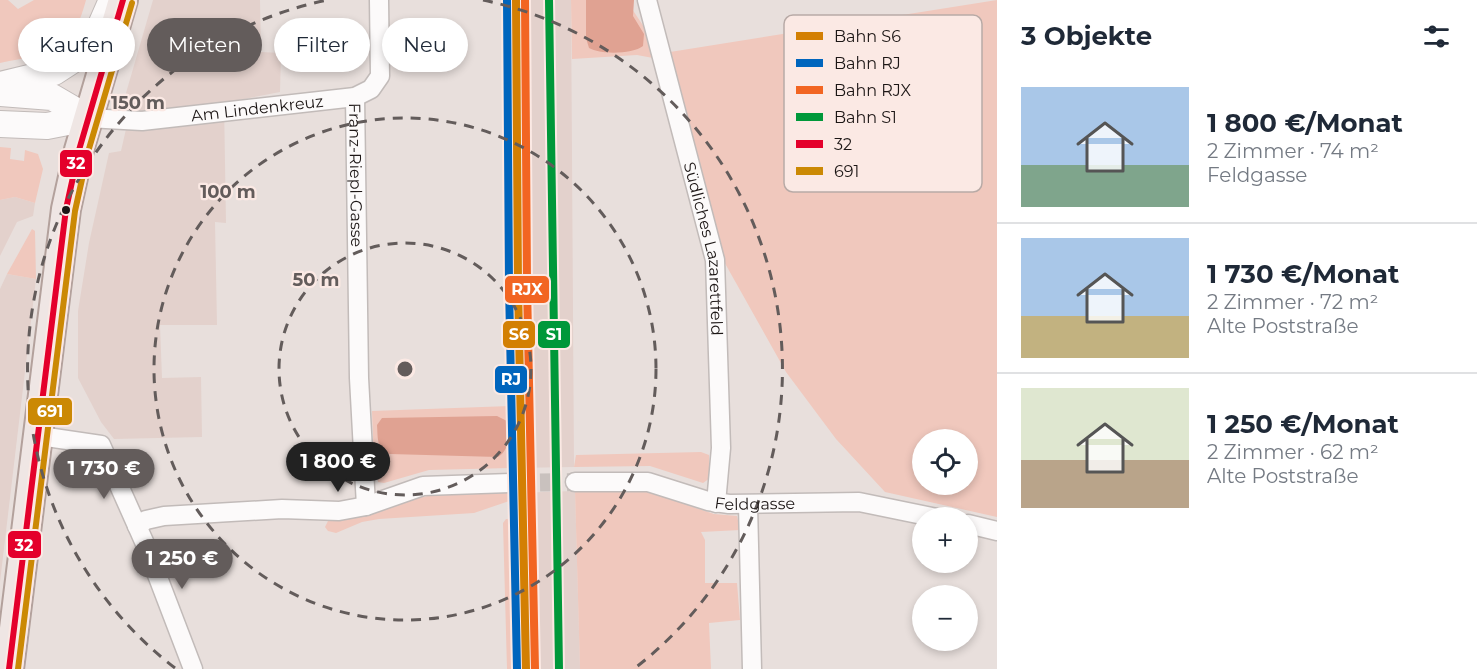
<!DOCTYPE html>
<html lang="de">
<meta charset="utf-8">
<style>
:root{--surface:#fff;--page:#f2f2f3;--text:#1f2937;--muted:#747a83;--line:#e0e1e3;--accent:#635c5b}
body{margin:0;font-family:Montserrat,sans-serif;background:var(--page);color:var(--text);height:100vh;display:flex;flex-direction:column;font-size:22px;white-space:nowrap}
*{box-sizing:border-box;margin:0}
p{font-size:20px;color:var(--muted)}
.icon{flex:none;width:33px;height:33px;fill:none;stroke:currentColor;stroke-width:2;stroke-linecap:round;stroke-linejoin:round}
.map{position:relative;flex:1;overflow:hidden}
.panel{display:flex;flex-direction:column;background:var(--surface);width:480px}
.panel>*{flex:none}
.banner{position:absolute;left:18px;top:18px;width:570px;height:54px;display:flex;gap:12px}
.fabs{position:absolute;left:912px;top:429px;display:grid;gap:12px}
.fabs a{display:grid;place-items:center;width:66px;height:66px;border-radius:50%;background:var(--surface);box-shadow:0 3px 9px #0003;font-size:30px}
.price{position:absolute;translate:-50% -51px;padding:0 14px;border-radius:21px;background:var(--accent);color:#fff;font-size:20px;line-height:39px;filter:drop-shadow(0 2px 3px #0008)}
.price::after{content:'';position:absolute;left:50%;top:36px;width:18px;height:14px;margin-left:-9px;background:inherit;clip-path:polygon(0 0,100% 0,50% 100%)}
.price.current{background:#222;color:#fff}
ul{padding:0;list-style:none}
li{display:flex;align-items:center;gap:18px;height:150px;padding:0 24px}
li+li{border-top:2px solid var(--line)}
li span{display:grid;place-items:center;flex:none;width:168px;height:120px;border-radius:0px;color:#555}
li>.icon{margin-inline-start:auto}
span .icon{width:72px;height:72px;fill:#fffc;stroke-width:1}
li b{font-size:26px}
h2{display:flex;justify-content:space-between;align-items:center;height:72px;padding:0 24px;font-size:26px}
.pill{padding:0 21px;border-radius:27px;background:var(--surface);box-shadow:0 3px 9px #0003;font-size:21px;line-height:54px}
.pill.current{background:var(--accent);color:#fff}
main{display:flex;flex:1;min-height:0}
.map>svg:first-child{display:block}
</style>
<main>
<div class="map">
<svg width="997" height="669" viewBox="0 0 997 669">
<rect width="100%" height="100%" fill="#e8dfdc"/>
<g fill="#e3d1cc">
<path d="M153 0H260L261 52 281 53 280 92 224 103 226 223 215 222 217 325H160L162 378 201 377 202 437 114 439 101 422 78 378V311L89 243 109 153 121 151 131 107 126 93Z"/>
<path d="M507 0H571L574 467 513 468 510 457Z"/>
<path d="M15 197 35 203 33 216 17 222 0 256V200Z"/>
<path d="M7 274 36 279 0 582V289Z"/>
<path d="M575 491 580 669H517L511 502 513 493Z"/>
</g>
<g fill="#f0c8bd" fill-rule="evenodd">
<path d="M0 0H8L18 9 34 0H86C71 56 52 52 0 63Z"/>
<path d="M571 0H626L650 36 653 58 637 55 572 59Z"/>
<path d="M997 0V517L885 492 836 439 786 372 722 258 670 52ZM922 440H968V484H922Z"/>
<path d="M0 147 11 148 10 159 24 161 25 150 38 154 43 169 35 203 15 197 0 200Z"/>
<path d="M32 229 35 231 36 279 7 274Z"/>
<path d="M510 406 513 468 429 470 384 483 378 482 374 462 372 411Z"/>
<path d="M701 452 709 455 710 478 703 483 650 466 574 467 576 455Z"/>
<path d="M575 491 649 492 714 514 737 516 740 530 701 532 705 540V583H737L740 620 709 623 711 669H580Z"/>
<path d="M513 493 512 500 474 513 379 519 362 522 336 533 328 531 325 527 329 519 432 495Z"/>
<path d="M506 519H511L514 669H507L503 523Z"/>
</g>
<g fill="#e0a292">
<path d="M586 0H634L633 16 644 34 643 46C633 54 601 55 589 48L586 38Z"/>
<path d="M497 416 507 421C510 433 510 450 498 457L390 454C376 449 378 438 377 425L382 418Z"/>
</g>
<g fill="none" stroke-linecap="round" stroke-linejoin="round">
<path stroke="#c9c1be" stroke-width="18" stroke-dasharray="18 9" stroke-linecap="butt" d="M513 483 575 482"/>
<g stroke="#c2bbb9" stroke-width="21">
<g id="minor">
<path id="s1" d="M647 0 715 260 721 448 716 503"/>
<path id="s2" d="M355 97 359 378 366 506"/>
<path id="s3" d="M88 118 142 121 355 97 371 89 380 76 379 0"/>
<path d="M40 436 101 445 146 546 193 669"/>
<path id="s4" d="M575 482H648L708 501 729 504 859 502 937 518"/>
<path d="M748 505 752 669"/>
<path d="M968 524 997 531"/>
<path d="M137 526 146 520 164 516 282 509 339 511 366 506 423 486 513 483"/>
</g>
</g>
<g stroke="#c2bbb9" stroke-width="28">
<g id="secondary">
<path d="M0 85 54 72 91 48 112 0"/>
<path d="M1 93 52 97 88 118"/>
<path d="M0 124 47 126 88 118"/>
</g>
</g>
<g stroke="#b3a19c" stroke-width="32">
<path id="primary" d="M9 669 66 209 79 150 123 0"/>
</g>
<use href="#minor" stroke="#fcfafa" stroke-width="18"/>
<use href="#secondary" stroke="#fcfafa" stroke-width="26"/>
<use href="#primary" stroke="#efe6e4" stroke-width="28"/>
<g stroke="#fbe9e4" stroke-width="10">
<path id="bus-1" d="M9 669 66 209 79 150 123 0"/>
</g>
<g stroke="#fbe9e4" stroke-width="10">
<path id="bus-2" d="M18 669 75 211 88 152 132 3"/>
</g>
<use href="#bus-1" stroke="#e4002b" stroke-width="6"/>
<use href="#bus-2" stroke="#cb8904" stroke-width="6"/>
<g stroke="#fbe9e4" stroke-width="12">
<path id="rail-1" d="M516 0 518 286 526 669"/>
</g>
<g stroke="#fbe9e4" stroke-width="12">
<path id="rail-2" d="M507 0 509 286 517 669"/>
</g>
<g stroke="#fbe9e4" stroke-width="12">
<path id="rail-3" d="M525 0 527 286 535 669"/>
</g>
<g stroke="#fbe9e4" stroke-width="12">
<path id="rail-4" d="M549 0 559 669"/>
</g>
<use href="#rail-1" stroke="#d37f03" stroke-width="8"/>
<use href="#rail-2" stroke="#0065bd" stroke-width="8"/>
<use href="#rail-3" stroke="#f26522" stroke-width="8"/>
<use href="#rail-4" stroke="#00983a" stroke-width="8"/>
</g>
<g fill="none" stroke="#635c5b" stroke-width="3" stroke-dasharray="10 8">
<circle cx="405" cy="369" r="126"/>
<circle cx="405" cy="369" r="251"/>
<path d="M175 668A377 377 0 0 1 327 0M483 0A377 377 0 0 1 635 668"/>
</g>
<circle fill="#1c1615" stroke="#fbe9e4" stroke-width="2" cx="66" cy="210" r="5"/>
<g text-anchor="middle" stroke-width="4.5" stroke-linejoin="round" paint-order="stroke">
<g font-size="16" fill="#1c1615" stroke="#fbe9e4">
<text dy="6" stroke="none"><textPath href="#s3" startOffset="170">Am Lindenkreuz</textPath></text>
<text dy="6" stroke="none"><textPath href="#s2" startOffset="78">Franz-Riepl-Gasse</textPath></text>
<text dy="6" stroke="none"><textPath href="#s1" startOffset="256">Südliches Lazarettfeld</textPath></text>
<text dy="6" stroke="none"><textPath href="#s4" startOffset="183">Feldgasse</textPath></text>
</g>
</g>
<rect x="784" y="15" width="198" height="177" rx="9" fill="#fbe9e4" stroke="#b8aaa6" stroke-width="1.5"/>
<rect x="796" y="32" width="27" height="8" fill="#d37f03"/>
<rect x="796" y="59" width="27" height="8" fill="#0065bd"/>
<rect x="796" y="86" width="27" height="8" fill="#f26522"/>
<rect x="796" y="113" width="27" height="8" fill="#00983a"/>
<rect x="796" y="140" width="27" height="8" fill="#e4002b"/>
<rect x="796" y="167" width="27" height="8" fill="#cb8904"/>
<g font-size="16" fill="#1c1615">
<text x="834" y="42">Bahn S6</text>
<text x="834" y="69">Bahn RJ</text>
<text x="834" y="96">Bahn RJX</text>
<text x="834" y="123">Bahn S1</text>
<text x="834" y="150">32</text>
<text x="834" y="177">691</text>
</g>
<circle cx="405" cy="369" r="9" fill="#635c5b" stroke="#fbe9e4" stroke-width="3"/>
<g font-size="18" text-anchor="middle" font-weight="bold" fill="#635c5b" stroke="#fbe9e4" stroke-width="4.5" stroke-linejoin="round" paint-order="stroke">
<text x="138" y="109">150 m</text>
<text x="228" y="198">100 m</text>
<text x="316" y="286">50 m</text>
</g>
<g stroke="#fbe9e4" stroke-width="2">
<rect x="59" y="149" width="34" height="29" rx="6" fill="#e4002b"/>
<rect x="504" y="275" width="46" height="29" rx="6" fill="#f26522"/>
<rect x="537" y="320" width="34" height="29" rx="6" fill="#00983a"/>
<rect x="502" y="320" width="34" height="29" rx="6" fill="#d37f03"/>
<rect x="494" y="365" width="34" height="29" rx="6" fill="#0065bd"/>
<rect x="27" y="397" width="46" height="29" rx="6" fill="#cb8904"/>
<rect x="7" y="530" width="35" height="29" rx="6" fill="#e4002b"/>
</g>
<g font-size="16" text-anchor="middle" font-weight="bold" fill="#fff">
<text x="76" y="169">32</text>
<text x="527" y="295">RJX</text>
<text x="554" y="340">S1</text>
<text x="519" y="340">S6</text>
<text x="511" y="385">RJ</text>
<text x="50" y="417">691</text>
<text x="24" y="551">32</text>
</g>
</svg>
<div class="fabs">
<a><svg class="icon" aria-label="locate" viewBox="0 0 24 24"><circle cx="12" cy="12" r="6"/><path d="M12 2v4M12 18v4M2 12h4M18 12h4"/></svg></a>
<a>+</a>
<a>−</a>
</div>
<b class="price current" style="left:338px;top:493px">1 800 €</b>
<b class="price" style="left:104px;top:500px">1 730 €</b>
<b class="price" style="left:182px;top:590px">1 250 €</b>
<div class="banner">
<a class="pill">Kaufen</a>
<a class="pill current">Mieten</a>
<a class="pill">Filter</a>
<a class="pill">Neu</a>
</div>
</div>
<section class="panel">
<h2>3 Objekte<svg class="icon" aria-label="filters" viewBox="0 0 24 24"><path d="M4 7h16M4 17h16"/><circle cx="9" cy="7" r="2"/><circle cx="15" cy="17" r="2"/></svg></h2>
<ul>
<li><span style="background:linear-gradient(#a9c7e8 65%,#7fa58c 0)"><svg class="icon" aria-label="home" viewBox="0 0 24 24"><path d="M3 11l9-7 9 7M6 9v11h12V9"/></svg></span><div><b>1 800 €/Monat</b><p>2 Zimmer · 74 m²</p><p>Feldgasse</p></div></li>
<li><span style="background:linear-gradient(#a9c7e8 65%,#c2b280 0)"><svg class="icon" aria-label="home" viewBox="0 0 24 24"><path d="M3 11l9-7 9 7M6 9v11h12V9"/></svg></span><div><b>1 730 €/Monat</b><p>2 Zimmer · 72 m²</p><p>Alte Poststraße</p></div></li>
<li><span style="background:linear-gradient(#dfe7d0 60%,#b9a48a 0)"><svg class="icon" aria-label="home" viewBox="0 0 24 24"><path d="M3 11l9-7 9 7M6 9v11h12V9"/></svg></span><div><b>1 250 €/Monat</b><p>2 Zimmer · 62 m²</p><p>Alte Poststraße</p></div></li>
</ul>
</section>
</main>
